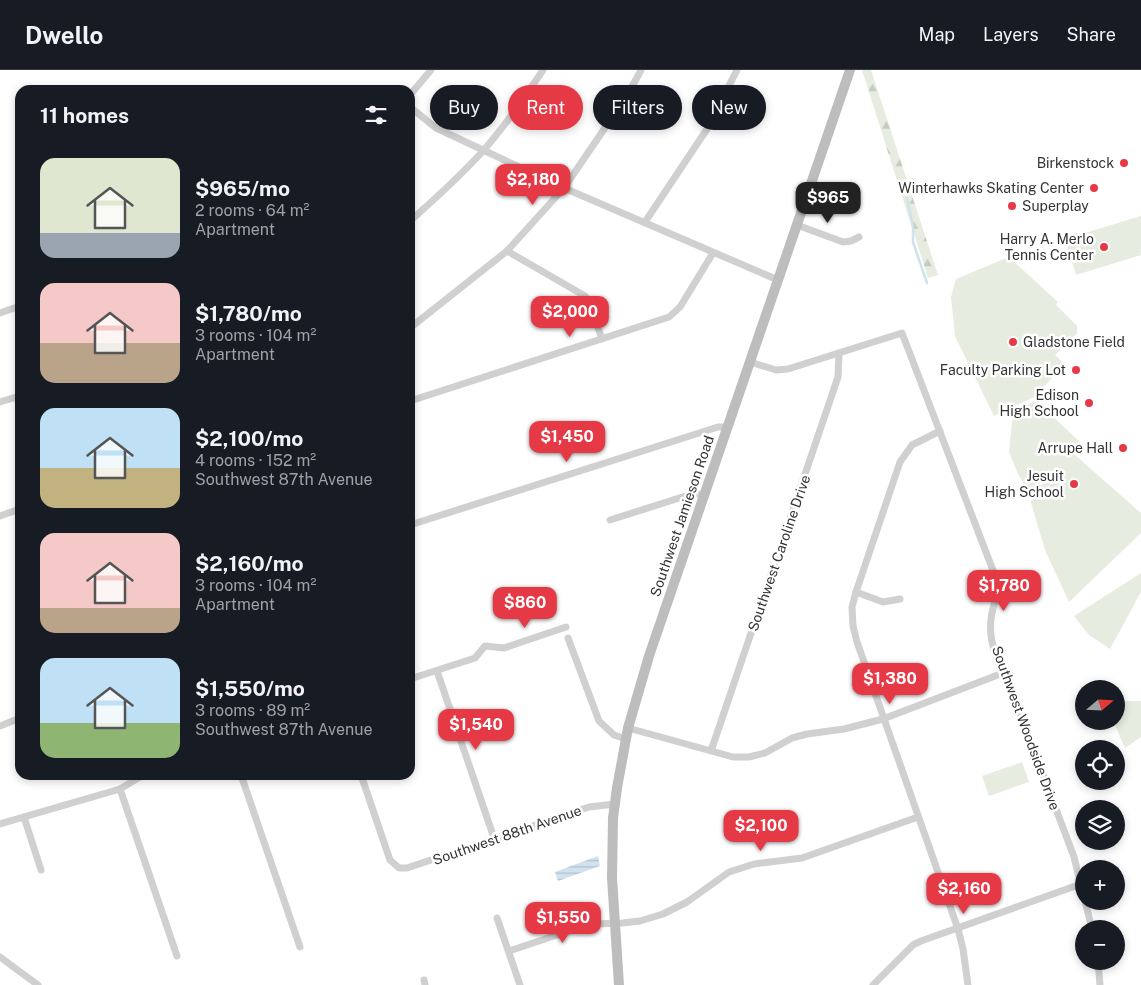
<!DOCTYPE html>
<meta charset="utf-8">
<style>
:root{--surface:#171b24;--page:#242831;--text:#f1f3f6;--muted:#9ea1a6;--line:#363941;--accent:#e63946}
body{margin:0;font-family:"Public Sans",sans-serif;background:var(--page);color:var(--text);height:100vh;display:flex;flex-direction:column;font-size:19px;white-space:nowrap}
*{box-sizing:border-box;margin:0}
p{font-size:16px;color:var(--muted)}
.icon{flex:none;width:28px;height:28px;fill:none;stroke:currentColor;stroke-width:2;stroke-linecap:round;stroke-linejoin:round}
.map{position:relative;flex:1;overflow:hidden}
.details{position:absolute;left:15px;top:15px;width:400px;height:695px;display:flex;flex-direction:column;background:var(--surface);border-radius:15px;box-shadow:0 2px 8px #0003}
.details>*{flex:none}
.hud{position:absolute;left:430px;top:15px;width:475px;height:45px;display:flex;gap:10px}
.needle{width:32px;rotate:71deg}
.fabs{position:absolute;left:1075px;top:610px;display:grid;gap:10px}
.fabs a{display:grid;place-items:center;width:50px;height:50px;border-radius:50%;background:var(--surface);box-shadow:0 2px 8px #0003;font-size:25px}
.price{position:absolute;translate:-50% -42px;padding:0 11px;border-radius:10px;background:var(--accent);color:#fff;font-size:16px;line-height:32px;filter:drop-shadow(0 1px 2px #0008)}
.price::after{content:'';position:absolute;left:50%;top:30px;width:15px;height:11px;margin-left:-8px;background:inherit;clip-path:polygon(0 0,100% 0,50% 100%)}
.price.on{background:#222;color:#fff}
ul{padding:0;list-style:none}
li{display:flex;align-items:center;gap:15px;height:125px;padding:0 25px}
li span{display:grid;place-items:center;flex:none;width:140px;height:100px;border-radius:15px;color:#555}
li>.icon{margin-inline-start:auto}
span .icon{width:60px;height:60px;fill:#fffc;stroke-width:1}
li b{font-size:21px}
h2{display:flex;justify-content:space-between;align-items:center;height:60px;padding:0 25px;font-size:21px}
.tag{padding:0 18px;border-radius:22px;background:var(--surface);box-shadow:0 2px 8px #0003;font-size:18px;line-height:45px}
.tag.on{background:var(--accent);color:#fff}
header{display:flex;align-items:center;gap:30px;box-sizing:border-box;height:70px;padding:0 25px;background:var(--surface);border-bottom:1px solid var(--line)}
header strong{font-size:24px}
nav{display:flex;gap:28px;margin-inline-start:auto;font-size:18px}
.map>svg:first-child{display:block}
</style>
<header>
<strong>Dwello</strong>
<nav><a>Map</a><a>Layers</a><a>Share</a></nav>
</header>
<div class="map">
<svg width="1141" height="915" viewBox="0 0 1141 915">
<defs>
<pattern id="forest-firs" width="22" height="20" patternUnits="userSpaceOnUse" patternTransform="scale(1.25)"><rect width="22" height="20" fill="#e6ecdf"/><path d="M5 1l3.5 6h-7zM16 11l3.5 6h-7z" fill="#c6cbc0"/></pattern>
<pattern id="water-rules" width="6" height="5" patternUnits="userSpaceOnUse" patternTransform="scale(1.25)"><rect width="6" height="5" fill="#cfe2ee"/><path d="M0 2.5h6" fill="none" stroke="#b2c2cd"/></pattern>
</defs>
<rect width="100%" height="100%" fill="#fff"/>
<path fill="url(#forest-firs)" d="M862 0H871L938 205 928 208Z"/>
<g fill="#e6ecdf">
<path d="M1141 146V185L1076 205 1065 169Z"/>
<path d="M1009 187 1058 232 1056 235 1077 256V263L1055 285 1063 293 1051 309 1036 326 994 346 955 266 951 227 956 209Z"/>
<path d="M1035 330 1081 373V378L1075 385 1141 443V463L1069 532 1045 480 1031 433 1033 423 1059 398 1029 422 1018 404 1009 382 1012 353 1015 345Z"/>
<path d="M1141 503V522L1110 579 1089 565 1074 546Z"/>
<path d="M1116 631H1141V667L1125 678 1113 651H1116Z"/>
<path d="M1022 692 1029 712 989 726 982 706Z"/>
</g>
<path fill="url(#water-rules)" d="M598 786 600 796 558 811 555 802Z"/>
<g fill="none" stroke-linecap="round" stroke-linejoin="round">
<path stroke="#cfe2ee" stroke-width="2.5" d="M907 128 913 156V172L927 213"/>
<g stroke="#d0d0d0" stroke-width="7">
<path d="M410 25 431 0"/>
<path d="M410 37 436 58 564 118 778 210"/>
<path d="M410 151C435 129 460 106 483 81 505 56 524 28 543 0"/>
<path d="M645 152 707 59 737 0"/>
<path d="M797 155 843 172 851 171 859 167"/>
<path d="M507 181 585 226 589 232 602 269"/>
<path d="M0 243 20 236"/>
<path d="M410 258 507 181 564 118 628 24 641 0"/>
<path d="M750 292 776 300 788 299 902 263 994 503C996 512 997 521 995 530 994 537 991 543 991 550 988 571 999 596 1009 614L1074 787 1084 828"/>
<path d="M410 331 669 247 680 237 713 183"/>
<path d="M0 332 20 326"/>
<path d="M940 361 912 375 900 392 856 522 852 537 853 556 857 572 958 859 963 879 968 915"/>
<path d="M0 446 20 439"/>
<path d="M610 450 695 423 704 426"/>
<path d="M410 455 718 357H727"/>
<path d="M856 522 883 532 900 529"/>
<path d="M568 568 599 651 614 665 626 669"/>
<path d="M437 601 494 768"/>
<path d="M410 609 475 588 485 576 504 578 566 557"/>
<path d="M0 656 20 648"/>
<path d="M628 658 733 687H749L765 683 792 668 807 664 844 659 883 649 1003 603"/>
<path d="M711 681 838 307 839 283"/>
<path d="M241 705 300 877"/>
<path d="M361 705 390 790 399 798H407L589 737 615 734"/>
<path d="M120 719 177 886"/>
<path d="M24 747 41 800"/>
<path d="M0 754 120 719 143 705"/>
<path d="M1085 831 1092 859"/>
<path d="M497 848 520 915"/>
<path d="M509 881 584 856 594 854 623 853 640 851 663 844 687 832 729 802 754 794 802 788 918 747"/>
<path d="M0 887 38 915"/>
<path d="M1098 891 1100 915"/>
<path d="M424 910 425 915"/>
<path d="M873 915 913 875 921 871 1081 814"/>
</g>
<path stroke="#bdbdbd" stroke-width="10" d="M619 915 612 808 613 748 617 718 628 658 649 586 850 0"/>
</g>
<g fill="#e63946" stroke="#fff" stroke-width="2">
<circle cx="1124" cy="93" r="5"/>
<circle cx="1094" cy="118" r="5"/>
<circle cx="1012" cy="136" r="5"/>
<circle cx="1104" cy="177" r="5"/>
<circle cx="1013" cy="272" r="5"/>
<circle cx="1076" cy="300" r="5"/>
<circle cx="1089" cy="333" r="5"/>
<circle cx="1123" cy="378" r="5"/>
<circle cx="1074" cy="414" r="5"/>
</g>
<g text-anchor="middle" stroke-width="5" stroke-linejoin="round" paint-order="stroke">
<g font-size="14" fill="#333" stroke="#fff" text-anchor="end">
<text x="1114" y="98">Birkenstock</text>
<text x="1084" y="123">Winterhawks Skating Center</text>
<text x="1022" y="141" text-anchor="start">Superplay</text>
<text x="1094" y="174">Harry A. Merlo<tspan x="1094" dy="16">Tennis Center</tspan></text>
<text x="1023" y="277" text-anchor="start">Gladstone Field</text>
<text x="1066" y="305">Faculty Parking Lot</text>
<text x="1079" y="330">Edison<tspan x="1079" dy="16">High School</tspan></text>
<text x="1113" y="383">Arrupe Hall</text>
<text x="1064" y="411">Jesuit<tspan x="1064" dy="16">High School</tspan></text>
</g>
<g font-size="14" fill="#333" stroke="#fff">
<text transform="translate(682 446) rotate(-71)" y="5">Southwest Jamieson Road</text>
<text transform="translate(779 483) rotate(-71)" y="5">Southwest Caroline Drive</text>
<text transform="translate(1026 658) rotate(70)" y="5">Southwest Woodside Drive</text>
<text transform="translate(507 765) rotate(-19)" y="5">Southwest 88th Avenue</text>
</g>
</g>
</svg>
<div class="fabs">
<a><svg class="needle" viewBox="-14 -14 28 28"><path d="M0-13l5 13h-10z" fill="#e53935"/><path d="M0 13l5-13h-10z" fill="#9ea1a6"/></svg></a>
<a><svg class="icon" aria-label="locate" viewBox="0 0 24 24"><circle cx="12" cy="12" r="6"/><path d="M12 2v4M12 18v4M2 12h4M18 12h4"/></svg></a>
<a><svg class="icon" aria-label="layers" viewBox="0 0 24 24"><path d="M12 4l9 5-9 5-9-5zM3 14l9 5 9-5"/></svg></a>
<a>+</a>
<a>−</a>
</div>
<b class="price" style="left:533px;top:136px">$2,180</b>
<b class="price on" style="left:828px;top:154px">$965</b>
<b class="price" style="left:570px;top:268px">$2,000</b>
<b class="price" style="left:567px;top:393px">$1,450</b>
<b class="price" style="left:1004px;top:542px">$1,780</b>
<b class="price" style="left:525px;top:559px">$860</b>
<b class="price" style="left:890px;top:635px">$1,380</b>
<b class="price" style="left:476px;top:681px">$1,540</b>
<b class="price" style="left:761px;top:782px">$2,100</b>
<b class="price" style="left:964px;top:845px">$2,160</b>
<b class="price" style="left:563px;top:874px">$1,550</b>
<div class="hud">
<a class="tag">Buy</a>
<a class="tag on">Rent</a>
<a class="tag">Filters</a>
<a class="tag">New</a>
</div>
<section class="details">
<h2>11 homes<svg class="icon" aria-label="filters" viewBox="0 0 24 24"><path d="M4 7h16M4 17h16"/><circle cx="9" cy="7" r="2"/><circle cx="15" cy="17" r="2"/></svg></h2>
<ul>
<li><span style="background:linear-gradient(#dfe7d0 75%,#9aa5b1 0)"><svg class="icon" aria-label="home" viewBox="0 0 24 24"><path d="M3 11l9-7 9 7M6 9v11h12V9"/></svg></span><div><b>$965/mo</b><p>2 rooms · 64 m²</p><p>Apartment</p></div></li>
<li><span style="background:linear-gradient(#f6c9c9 60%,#b9a48a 0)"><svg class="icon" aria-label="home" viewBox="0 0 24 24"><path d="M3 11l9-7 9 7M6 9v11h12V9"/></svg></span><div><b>$1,780/mo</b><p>3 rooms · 104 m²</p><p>Apartment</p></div></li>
<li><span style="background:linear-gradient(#bfe0f5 60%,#c2b280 0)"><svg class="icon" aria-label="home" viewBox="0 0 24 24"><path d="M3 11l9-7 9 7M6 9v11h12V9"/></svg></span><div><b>$2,100/mo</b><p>4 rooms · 152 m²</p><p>Southwest 87th Avenue</p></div></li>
<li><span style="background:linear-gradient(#f6c9c9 75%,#b9a48a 0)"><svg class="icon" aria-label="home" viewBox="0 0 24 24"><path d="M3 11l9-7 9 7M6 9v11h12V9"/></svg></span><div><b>$2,160/mo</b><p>3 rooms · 104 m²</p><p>Apartment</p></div></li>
<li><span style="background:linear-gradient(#bfe0f5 65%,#8fb573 0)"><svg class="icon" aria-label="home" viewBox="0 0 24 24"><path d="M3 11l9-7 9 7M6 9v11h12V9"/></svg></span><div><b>$1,550/mo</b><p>3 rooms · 89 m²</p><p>Southwest 87th Avenue</p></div></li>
</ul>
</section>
</div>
